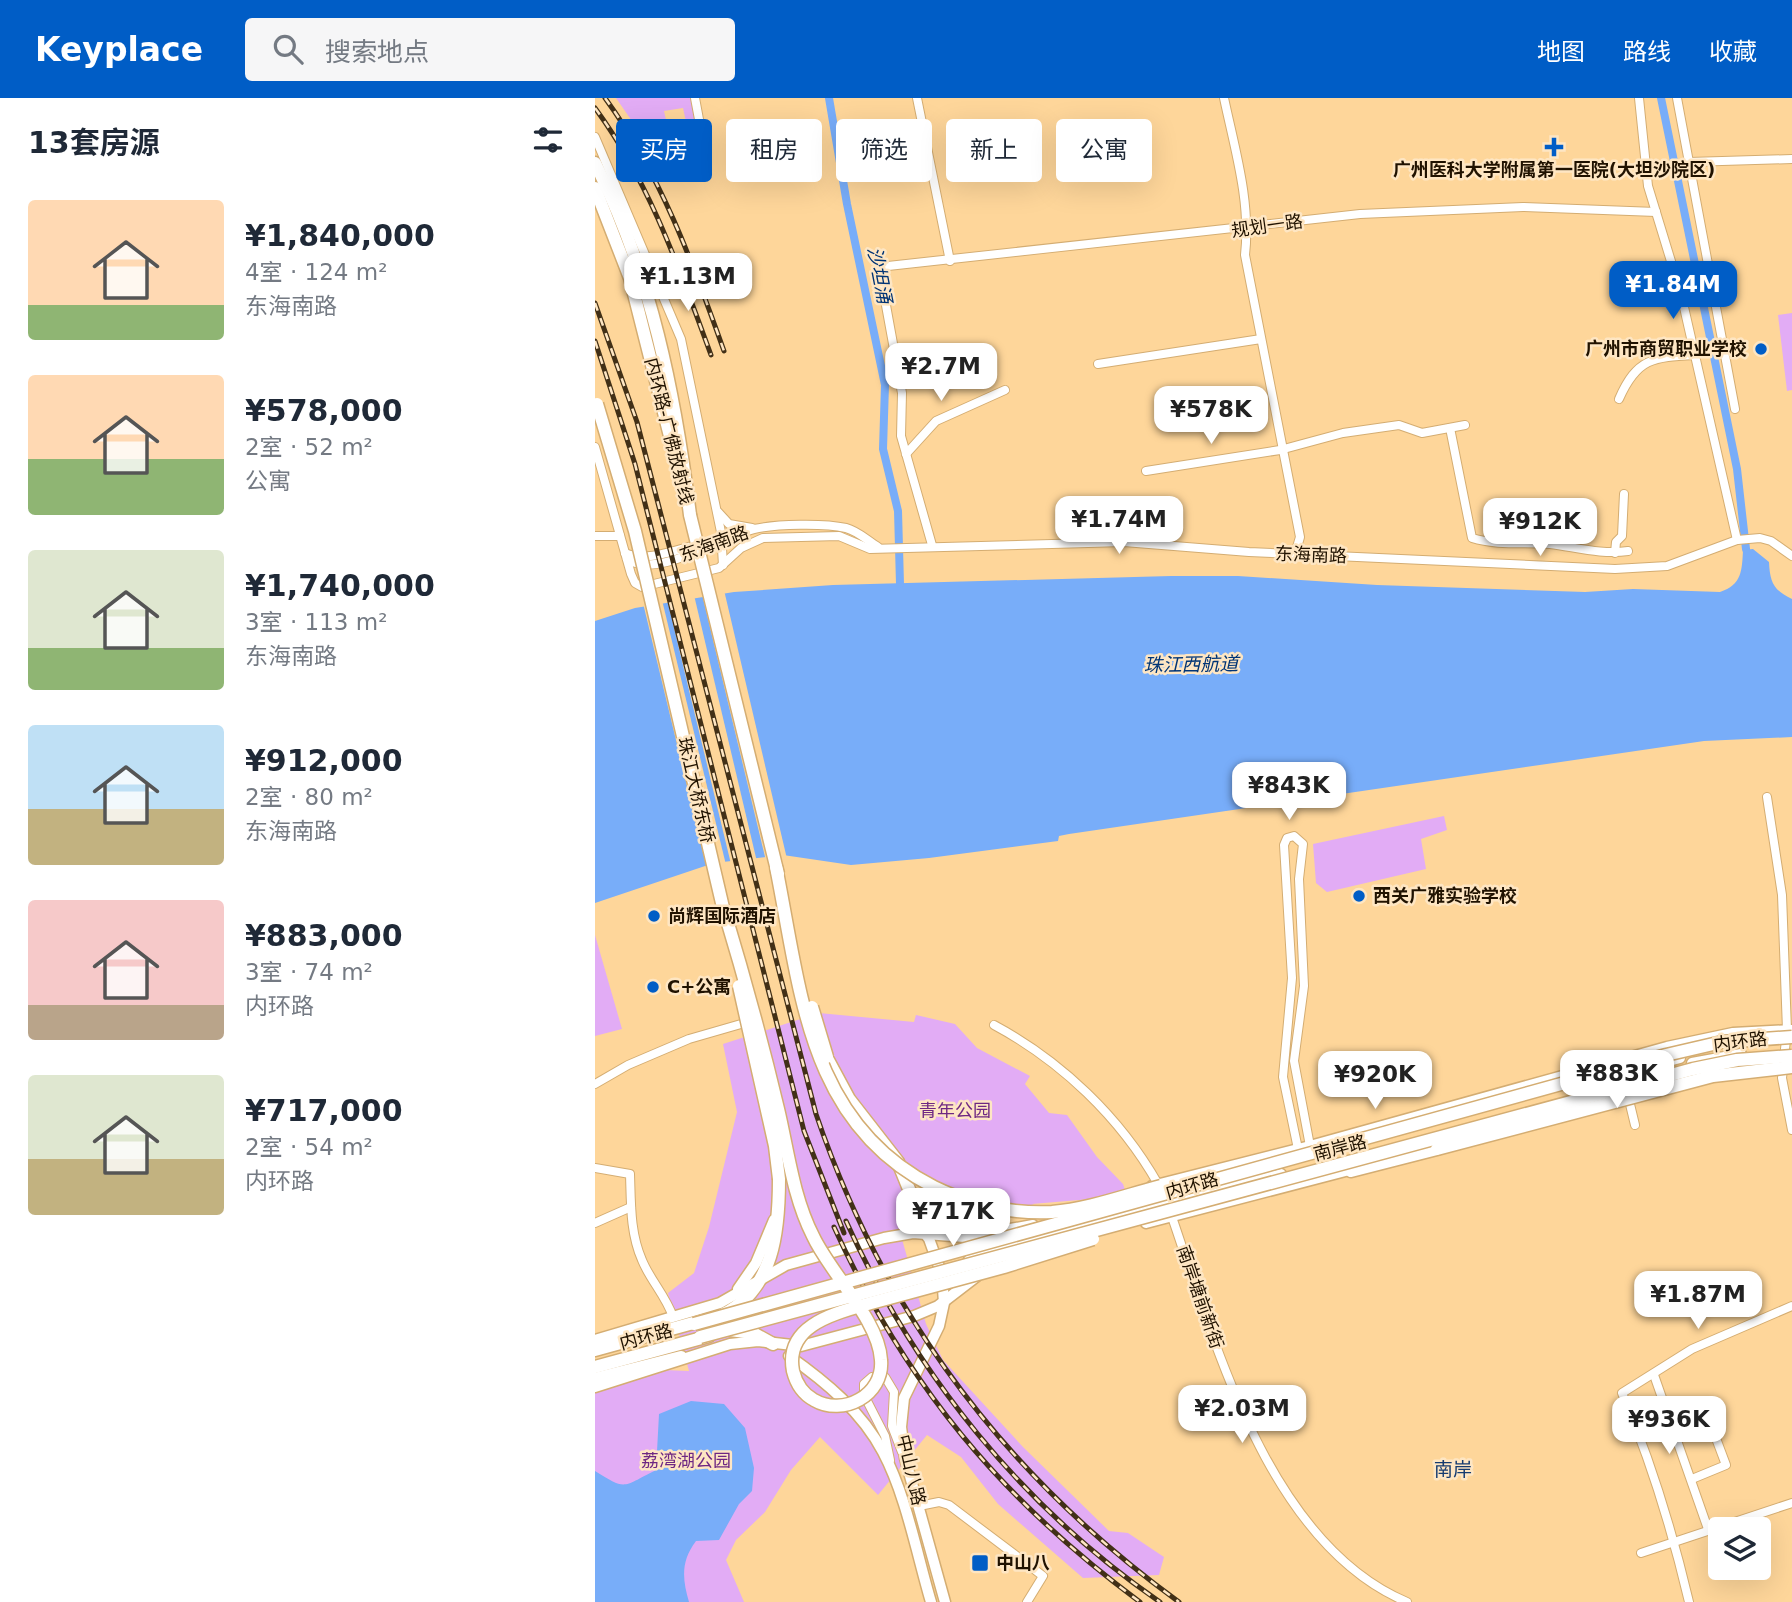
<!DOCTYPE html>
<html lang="zh">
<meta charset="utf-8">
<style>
:root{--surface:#fff;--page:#f6f6f7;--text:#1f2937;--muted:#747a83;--accent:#005dc6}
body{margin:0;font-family:"DejaVu Sans","Noto Sans SC",sans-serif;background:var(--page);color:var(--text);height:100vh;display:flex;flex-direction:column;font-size:26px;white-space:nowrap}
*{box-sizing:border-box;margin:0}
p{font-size:23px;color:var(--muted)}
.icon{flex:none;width:38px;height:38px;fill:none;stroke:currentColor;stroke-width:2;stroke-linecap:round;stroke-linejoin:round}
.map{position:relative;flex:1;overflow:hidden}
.panel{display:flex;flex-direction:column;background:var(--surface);width:595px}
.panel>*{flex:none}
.hud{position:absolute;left:21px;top:21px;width:665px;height:63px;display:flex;gap:14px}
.buttons{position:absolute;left:1113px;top:1419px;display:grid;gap:14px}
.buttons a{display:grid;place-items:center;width:63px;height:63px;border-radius:7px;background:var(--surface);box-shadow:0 7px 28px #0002;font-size:35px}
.price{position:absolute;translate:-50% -60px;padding:0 16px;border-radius:14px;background:#fff;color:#222;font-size:23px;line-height:46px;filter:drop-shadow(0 2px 4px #0008)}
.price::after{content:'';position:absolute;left:50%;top:42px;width:21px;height:16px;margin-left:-10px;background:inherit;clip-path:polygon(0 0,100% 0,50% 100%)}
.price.on{background:var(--accent);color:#fff}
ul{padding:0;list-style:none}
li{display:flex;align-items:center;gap:21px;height:175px;padding:0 28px}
li span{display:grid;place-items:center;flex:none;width:196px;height:140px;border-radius:7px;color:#555}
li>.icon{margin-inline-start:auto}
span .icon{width:84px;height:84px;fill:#fffc;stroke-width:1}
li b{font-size:30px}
h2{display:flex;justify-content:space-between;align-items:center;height:84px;padding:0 28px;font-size:30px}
.tag{padding:0 24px;border-radius:7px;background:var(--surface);box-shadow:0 7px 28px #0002;font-size:24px;line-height:63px}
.tag.on{background:var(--accent);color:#fff}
header{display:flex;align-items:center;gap:42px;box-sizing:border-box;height:98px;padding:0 35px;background:var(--accent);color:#fff}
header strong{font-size:33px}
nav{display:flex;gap:38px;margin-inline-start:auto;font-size:24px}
.search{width:490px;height:63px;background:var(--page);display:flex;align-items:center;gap:18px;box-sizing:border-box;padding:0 24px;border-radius:7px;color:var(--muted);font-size:26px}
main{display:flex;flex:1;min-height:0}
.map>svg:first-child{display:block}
</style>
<header>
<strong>Keyplace</strong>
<div class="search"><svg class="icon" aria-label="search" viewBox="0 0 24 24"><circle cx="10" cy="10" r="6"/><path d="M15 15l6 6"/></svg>搜索地点</div>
<nav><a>地图</a><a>路线</a><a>收藏</a></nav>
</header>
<main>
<section class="panel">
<h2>13套房源<svg class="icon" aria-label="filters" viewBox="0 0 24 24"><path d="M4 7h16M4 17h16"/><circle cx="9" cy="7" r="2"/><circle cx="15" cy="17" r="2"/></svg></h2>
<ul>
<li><span style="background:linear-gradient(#ffd9b3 75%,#8fb573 0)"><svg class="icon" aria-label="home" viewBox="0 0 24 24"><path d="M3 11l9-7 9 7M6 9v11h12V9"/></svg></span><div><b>¥1,840,000</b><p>4室 · 124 m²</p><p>东海南路</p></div></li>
<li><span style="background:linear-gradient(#ffd9b3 60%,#8fb573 0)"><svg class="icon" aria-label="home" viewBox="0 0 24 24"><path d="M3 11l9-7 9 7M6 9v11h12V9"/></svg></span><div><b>¥578,000</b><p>2室 · 52 m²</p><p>公寓</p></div></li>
<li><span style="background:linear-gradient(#dfe7d0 70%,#8fb573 0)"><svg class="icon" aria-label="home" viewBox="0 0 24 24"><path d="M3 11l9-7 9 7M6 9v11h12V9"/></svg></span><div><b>¥1,740,000</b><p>3室 · 113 m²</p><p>东海南路</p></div></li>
<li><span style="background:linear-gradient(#bfe0f5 60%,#c2b280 0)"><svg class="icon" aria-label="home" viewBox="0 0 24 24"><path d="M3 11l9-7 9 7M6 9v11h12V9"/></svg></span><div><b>¥912,000</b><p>2室 · 80 m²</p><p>东海南路</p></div></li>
<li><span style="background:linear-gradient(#f6c9c9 75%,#b9a48a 0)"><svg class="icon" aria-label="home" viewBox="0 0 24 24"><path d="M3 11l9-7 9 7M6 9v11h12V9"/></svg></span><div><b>¥883,000</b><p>3室 · 74 m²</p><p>内环路</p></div></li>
<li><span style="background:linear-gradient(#dfe7d0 60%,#c2b280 0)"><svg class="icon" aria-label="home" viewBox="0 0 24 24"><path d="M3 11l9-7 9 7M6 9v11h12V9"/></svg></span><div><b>¥717,000</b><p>2室 · 54 m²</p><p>内环路</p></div></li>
</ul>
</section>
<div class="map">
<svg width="1197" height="1504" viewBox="0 0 1197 1504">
<rect width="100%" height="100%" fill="#fed69a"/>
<g fill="#e2acf5">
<path d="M21 0H97L108 58 99 60 88 10 69 13 73 31 48 39Z"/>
<path d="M1197 215V292L1192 293 1183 217Z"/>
<path d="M849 718 852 732 826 741 831 771 732 794 721 785 718 746Z"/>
<path d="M0 837 27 931 0 938Z"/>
<path d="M224 915 319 924 321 917 360 926 382 950 435 978 430 986 454 1015 472 1017 502 1059 528 1086 530 1092 496 1101 437 1106 451 1114 393 1122 346 1114 343 1099 322 1086 301 1120 331 1226 348 1262 428 1349 514 1433 533 1435 569 1459 564 1477 488 1480 403 1406 366 1359 332 1337 283 1397 225 1339 196 1372 170 1414 141 1442 131 1462 149 1504H0V1290L68 1272 94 1273 73 1195 99 1175 114 1129 142 1014 128 946Z"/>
</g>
<g fill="#78adf9">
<path d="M1158 451 1174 464C1175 484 1178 492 1197 501V639L1109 643 474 736 464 738 463 743 334 760 256 767 188 757 119 765 0 805V523L40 510 139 494 238 487 576 478H643L782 487 990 494 1038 491 1125 494C1147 487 1147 472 1148 452Z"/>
<path d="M96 1303 129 1306 150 1330 159 1370 157 1393 144 1406 124 1442 101 1443C86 1463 87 1480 94 1504H0V1373C32 1393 27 1389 61 1372L64 1316Z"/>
</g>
<g fill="#fed69a">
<path d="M129 492 192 761 171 763 107 496Z"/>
<path d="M99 497 162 764 136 766 72 501Z"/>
<path d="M67 502 131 767 112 771 48 505Z"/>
</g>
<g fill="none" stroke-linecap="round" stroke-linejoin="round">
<g stroke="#78adf9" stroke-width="8">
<path d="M234 0 252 106 290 287 288 351 303 413 305 486"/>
<path d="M1066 0 1142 371 1151 451"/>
</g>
<g stroke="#d4ad72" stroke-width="10">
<g id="minor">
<path d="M100 0 112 64"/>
<path d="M322 0 355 163"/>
<path d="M629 0C640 52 656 104 650 157L705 439 700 456"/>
<path d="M1044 0 1053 88 1086 196 1142 442"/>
<path d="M1082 0 1140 311"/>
<path d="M0 39 86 241 126 434 128 467"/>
<path d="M1094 64 1197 61"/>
<path d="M503 266 666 241"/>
<path d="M1024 301C1042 260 1058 259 1100 257"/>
<path d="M855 330 877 440C903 448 929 444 955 446 980 449 1007 457 1033 453"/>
<path d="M0 349 36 476 40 485 47 489 124 470 146 450 168 440 244 438 275 451 529 444 654 454 1020 471 1072 468 1142 442 1165 440 1176 443 1197 458"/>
<path d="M311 356 341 323 410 292"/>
<path d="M551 373 685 352 748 335 804 327 827 335 870 327"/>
<path d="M123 414 134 426 157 430"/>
<path d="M0 438H25"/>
<path d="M337 447 306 338 307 295 284 169 765 116 928 109 1061 114"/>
<path d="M30 455C51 465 83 451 105 446"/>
<path d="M1020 455 1021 444 1027 438 1029 396"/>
<path d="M32 461C62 482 127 438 159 431 181 426 229 425 251 430 263 433 273 443 283 449"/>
<path d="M1172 699 1187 797 1192 932 1187 980 1197 1032"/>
<path d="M399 927C466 963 525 1019 563 1086"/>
<path d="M0 986 33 967 94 941 146 926"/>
<path d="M1033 998 1040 1027"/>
<path d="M703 1051 688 979 697 880 689 747 692 740 699 738 708 746 704 781 709 888 699 963 715 1048"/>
<path d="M0 1070 35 1076C36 1105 35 1135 47 1162 55 1182 71 1198 78 1219"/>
<path d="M577 1119C621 1247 674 1446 812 1504"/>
<path d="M0 1125 36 1109"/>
<path d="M1059 1277 1113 1431"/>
<path d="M1074 1316 1107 1303 1131 1367 1097 1381"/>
<path d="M295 1362 290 1338 269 1297V1286L277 1279H290L299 1294 297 1328 307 1354"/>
<path d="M324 1408 344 1404 354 1407 448 1478 432 1504"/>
<path d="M1046 1455 1197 1405"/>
<path d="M1094 1504C1077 1432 1056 1363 1027 1295L1097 1251 1197 1208"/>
</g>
</g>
<g stroke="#d4ad72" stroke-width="13">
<g id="major">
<path d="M1097 965 1146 956"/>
<path d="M1036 973 1085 960"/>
<path d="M557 1088 715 1048 1072 949 1138 935 1197 932"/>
<path d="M316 1099 357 1123 400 1131"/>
<path d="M551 1125 762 1070"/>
<path d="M333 1138 347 1177 349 1205 344 1228 309 1300 306 1329 310 1360 350 1504"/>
<path d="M374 1162 452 1138 686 1076"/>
<path d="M143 1191 161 1165 179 1122"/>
<path d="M0 1242 125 1205 191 1167 289 1140 318 1135 370 1139 438 1127"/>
<path d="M194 1258C231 1284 267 1314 288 1354 311 1397 322 1457 336 1504"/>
<path d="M0 1289 135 1246 163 1243 206 1248 319 1218 343 1208 382 1178"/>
</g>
</g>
<g stroke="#d4ad72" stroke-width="15">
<g id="highway">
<path d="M0 65C56 175 80 296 95 417"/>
<path d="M0 90 35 180 81 362"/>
<path d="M233 962 254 1001 303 1064 333 1138"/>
<path d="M756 1073 842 1051"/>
<path d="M127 1217C179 1192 184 1132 184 1081"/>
<path d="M135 1232 158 1235 178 1246"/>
<path d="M0 1252 109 1222"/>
<path d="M0 1269 114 1238"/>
<path d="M0 1281 86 1259"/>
</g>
</g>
<use href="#minor" stroke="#fff" stroke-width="8"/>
<use href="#major" stroke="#fff" stroke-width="10"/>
<use href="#highway" stroke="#fff" stroke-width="12"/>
<g stroke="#423017" stroke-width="5">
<g id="rail">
<path d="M10 0C66 77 97 163 129 253"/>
<path d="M0 10C55 85 84 170 116 257"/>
<path d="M0 205 42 324 221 1016C290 1219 412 1379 584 1504"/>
<path d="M0 243 40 366 209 1033 249 1135"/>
<path d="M251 1123C320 1276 427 1409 565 1504"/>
<path d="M239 1129C311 1287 406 1401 545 1504"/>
</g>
</g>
<use href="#rail" stroke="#fee6c3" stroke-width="2.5" stroke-dasharray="8" stroke-linecap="butt"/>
<g stroke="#d4ad72" stroke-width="15" stroke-linecap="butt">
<g id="highway-bridge">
<path d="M2 306 40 433 130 818"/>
<path d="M95 417 183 776"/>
<path d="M181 769C206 892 212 1025 339 1089 376 1107 416 1116 457 1114 494 1111 531 1097 566 1088"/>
<path d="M129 812C149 878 167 944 183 1011 193 1053 198 1099 218 1138 235 1175 284 1222 286 1262 289 1297 248 1319 219 1302 208 1296 201 1285 198 1273 189 1226 242 1215 276 1205L409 1169 498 1141"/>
<path d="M144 888 180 1048 184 1081"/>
<path d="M217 909 232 959"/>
<path d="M842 1051 1118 978 1197 969"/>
<path d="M99 1226 1071 957 1127 944 1197 939"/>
<path d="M105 1239 1098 971 1142 962 1197 958"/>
</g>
</g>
<use href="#highway-bridge" stroke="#fff" stroke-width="12"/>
</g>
<g fill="#005dc6" stroke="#fee6c3" stroke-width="2.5">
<path d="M955.5 38.5h7v7h7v7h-7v7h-7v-7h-7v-7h7z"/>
<circle cx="1166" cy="251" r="7"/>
<circle cx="764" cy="798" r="7"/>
<circle cx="59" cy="818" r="7"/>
<circle cx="58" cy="889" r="7"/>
<rect x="376" y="1456" width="18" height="18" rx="3.5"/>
</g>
<g text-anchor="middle" stroke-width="5" stroke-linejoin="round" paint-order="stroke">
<g font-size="18" font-weight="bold" fill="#201200" stroke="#fee6c3" text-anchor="start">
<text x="959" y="78" text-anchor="middle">广州医科大学附属第一医院(大坦沙院区)</text>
<text x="1152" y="257" text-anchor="end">广州市商贸职业学校</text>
<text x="778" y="804">西关广雅实验学校</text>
<text x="73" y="824">尚辉国际酒店</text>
<text x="72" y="895">C+公寓</text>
<text x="401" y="1471">中山八</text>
</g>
<g font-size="18" fill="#201200" stroke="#fee6c3">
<text transform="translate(672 128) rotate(-8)" y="6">规划一路</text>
<text transform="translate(74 333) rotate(76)" y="6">内环路-广佛放射线</text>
<text transform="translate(119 446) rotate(-20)" y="6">东海南路</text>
<text transform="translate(716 457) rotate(2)" y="6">东海南路</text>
<text transform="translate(101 692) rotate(77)" y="6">珠江大桥东桥</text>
<text transform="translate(1145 944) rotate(-7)" y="6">内环路</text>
<text transform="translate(745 1050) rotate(-15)" y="6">南岸路</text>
<text transform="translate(597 1088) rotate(-16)" y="6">内环路</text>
<text transform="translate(605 1199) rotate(71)" y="6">南岸塘前新街</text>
<text transform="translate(51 1239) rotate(-15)" y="6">内环路</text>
<text transform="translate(316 1372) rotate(77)" y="6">中山八路</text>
</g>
<g font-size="18" fill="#6e2883" stroke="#fee6c3">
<text x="360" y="1019">青年公园</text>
<text x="91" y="1369">荔湾湖公园</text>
</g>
<g font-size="19" font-style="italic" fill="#003475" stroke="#fee6c3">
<text transform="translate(285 177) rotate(79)" y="7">沙坦涌</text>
<text transform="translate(596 566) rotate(-1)" y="7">珠江西航道</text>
</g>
<g font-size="19" fill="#153b6f" stroke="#fee6c3">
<text x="858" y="1378">南岸</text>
</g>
</g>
</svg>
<div class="buttons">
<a><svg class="icon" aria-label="layers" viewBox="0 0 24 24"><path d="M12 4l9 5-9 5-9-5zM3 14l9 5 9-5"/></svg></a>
</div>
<b class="price" style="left:93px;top:215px">¥1.13M</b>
<b class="price on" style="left:1078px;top:223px">¥1.84M</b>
<b class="price" style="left:346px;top:305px">¥2.7M</b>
<b class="price" style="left:616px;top:348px">¥578K</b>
<b class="price" style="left:524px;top:458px">¥1.74M</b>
<b class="price" style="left:945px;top:460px">¥912K</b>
<b class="price" style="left:694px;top:724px">¥843K</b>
<b class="price" style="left:1022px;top:1012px">¥883K</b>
<b class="price" style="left:780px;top:1013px">¥920K</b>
<b class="price" style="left:358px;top:1150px">¥717K</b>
<b class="price" style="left:1103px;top:1233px">¥1.87M</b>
<b class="price" style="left:647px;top:1347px">¥2.03M</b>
<b class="price" style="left:1074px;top:1358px">¥936K</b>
<div class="hud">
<a class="tag on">买房</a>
<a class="tag">租房</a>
<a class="tag">筛选</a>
<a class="tag">新上</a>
<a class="tag">公寓</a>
</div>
</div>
</main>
